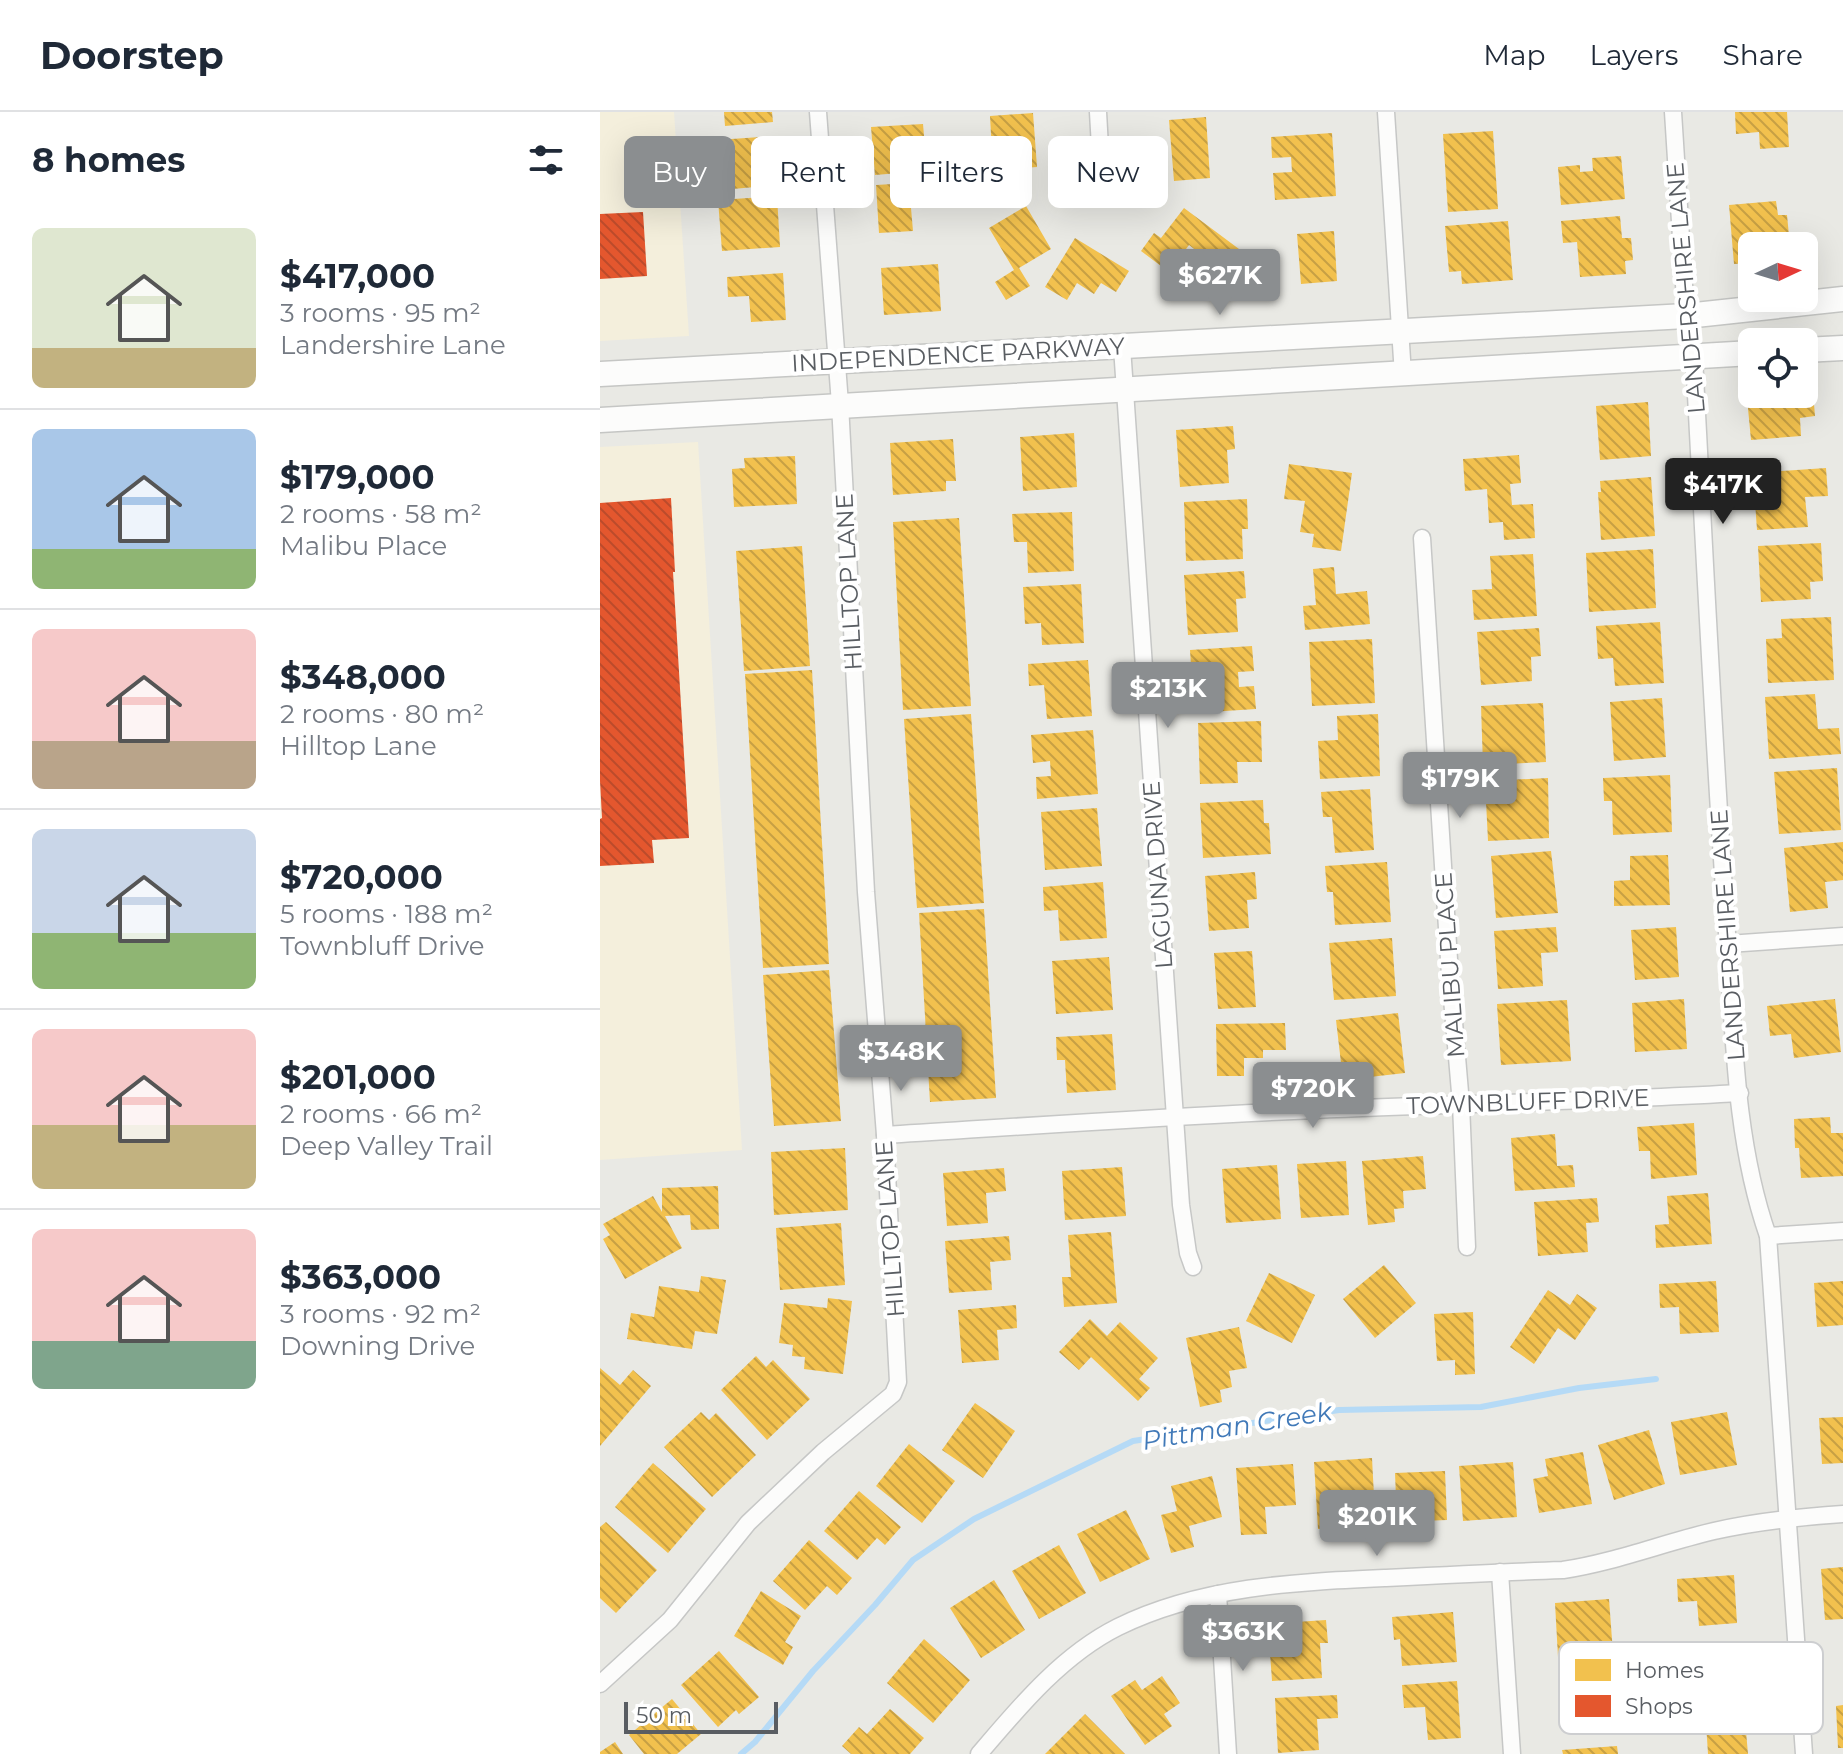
<!DOCTYPE html>
<meta charset="utf-8">
<style>
:root{--surface:#fff;--page:#f2f2f3;--text:#1f2937;--muted:#747a83;--line:#e0e1e3;--accent:#8b8e90}
body{margin:0;font-family:Montserrat,sans-serif;background:var(--page);color:var(--text);height:100vh;display:flex;flex-direction:column;font-size:30px;white-space:nowrap}
*{box-sizing:border-box;margin:0}
p{font-size:26px;color:var(--muted)}
.icon{flex:none;width:44px;height:44px;fill:none;stroke:currentColor;stroke-width:2;stroke-linecap:round;stroke-linejoin:round}
.map{position:relative;flex:1;overflow:hidden}
.side{display:flex;flex-direction:column;background:var(--surface);width:600px}
.side>*{flex:none}
.hud{position:absolute;left:24px;top:24px;width:760px;height:72px;display:flex;gap:16px}
.needle{width:52px;rotate:86deg}
.buttons{position:absolute;left:1138px;top:120px;display:grid;gap:16px}
.buttons a{display:grid;place-items:center;width:80px;height:80px;border-radius:12px;background:var(--surface);box-shadow:0 8px 32px #0002;font-size:40px}
.scale{position:absolute;left:24px;bottom:20px;width:154px;box-sizing:border-box;padding-left:8px;border:4px solid #595d62;border-top:0;font-size:22px;line-height:28px;white-space:nowrap;color:#595d62;-webkit-text-stroke:6px #fff;paint-order:stroke}
.price{position:absolute;translate:-50% -68px;padding:0 18px;border-radius:8px;background:var(--accent);color:#fff;font-size:26px;line-height:52px;filter:drop-shadow(0 2px 4px #0008)}
.price::after{content:'';position:absolute;left:50%;top:48px;width:24px;height:18px;margin-left:-12px;background:inherit;clip-path:polygon(0 0,100% 0,50% 100%)}
.price.active{background:#222;color:#fff}
ul{padding:0;list-style:none}
li{display:flex;align-items:center;gap:24px;height:200px;padding:0 32px}
li+li{border-top:2px solid var(--line)}
li span{display:grid;place-items:center;flex:none;width:224px;height:160px;border-radius:12px;color:#555}
li>.icon{margin-inline-start:auto}
span .icon{width:96px;height:96px;fill:#fffc;stroke-width:1}
li b{font-size:34px}
h2{display:flex;justify-content:space-between;align-items:center;height:96px;padding:0 32px;font-size:34px}
.pill{padding:0 28px;border-radius:12px;background:var(--surface);box-shadow:0 8px 32px #0002;font-size:28px;line-height:72px}
.pill.active{background:var(--accent);color:#fff}
header{display:flex;align-items:center;gap:48px;box-sizing:border-box;height:112px;padding:0 40px;background:var(--surface);border-bottom:2px solid var(--line)}
header strong{font-size:38px}
nav{display:flex;gap:44px;margin-inline-start:auto;font-size:28px}
main{display:flex;flex:1;min-height:0}
.map>svg:first-child{display:block}
</style>
<header>
<strong>Doorstep</strong>
<nav><a>Map</a><a>Layers</a><a>Share</a></nav>
</header>
<main>
<section class="side">
<h2>8 homes<svg class="icon" aria-label="filters" viewBox="0 0 24 24"><path d="M4 7h16M4 17h16"/><circle cx="9" cy="7" r="2"/><circle cx="15" cy="17" r="2"/></svg></h2>
<ul>
<li><span style="background:linear-gradient(#dfe7d0 75%,#c2b280 0)"><svg class="icon" aria-label="home" viewBox="0 0 24 24"><path d="M3 11l9-7 9 7M6 9v11h12V9"/></svg></span><div><b>$417,000</b><p>3 rooms · 95 m²</p><p>Landershire Lane</p></div></li>
<li><span style="background:linear-gradient(#a9c7e8 75%,#8fb573 0)"><svg class="icon" aria-label="home" viewBox="0 0 24 24"><path d="M3 11l9-7 9 7M6 9v11h12V9"/></svg></span><div><b>$179,000</b><p>2 rooms · 58 m²</p><p>Malibu Place</p></div></li>
<li><span style="background:linear-gradient(#f6c9c9 70%,#b9a48a 0)"><svg class="icon" aria-label="home" viewBox="0 0 24 24"><path d="M3 11l9-7 9 7M6 9v11h12V9"/></svg></span><div><b>$348,000</b><p>2 rooms · 80 m²</p><p>Hilltop Lane</p></div></li>
<li><span style="background:linear-gradient(#c9d6e8 65%,#8fb573 0)"><svg class="icon" aria-label="home" viewBox="0 0 24 24"><path d="M3 11l9-7 9 7M6 9v11h12V9"/></svg></span><div><b>$720,000</b><p>5 rooms · 188 m²</p><p>Townbluff Drive</p></div></li>
<li><span style="background:linear-gradient(#f6c9c9 60%,#c2b280 0)"><svg class="icon" aria-label="home" viewBox="0 0 24 24"><path d="M3 11l9-7 9 7M6 9v11h12V9"/></svg></span><div><b>$201,000</b><p>2 rooms · 66 m²</p><p>Deep Valley Trail</p></div></li>
<li><span style="background:linear-gradient(#f6c9c9 70%,#7fa58c 0)"><svg class="icon" aria-label="home" viewBox="0 0 24 24"><path d="M3 11l9-7 9 7M6 9v11h12V9"/></svg></span><div><b>$363,000</b><p>3 rooms · 92 m²</p><p>Downing Drive</p></div></li>
</ul>
</section>
<div class="map">
<svg width="1243" height="1642" viewBox="0 0 1243 1642">
<defs>
<pattern id="homes-back-hatch" width="6" height="6" patternUnits="userSpaceOnUse" patternTransform="scale(2)"><rect width="6" height="6" fill="#f2c14e"/><path d="M-1 5l2 2M0 0l6 6M5-1l2 2" fill="none" stroke="#c7a044"/></pattern>
<pattern id="shops-back-hatch" width="6" height="6" patternUnits="userSpaceOnUse" patternTransform="scale(2)"><rect width="6" height="6" fill="#e4572e"/><path d="M-1 5l2 2M0 0l6 6M5-1l2 2" fill="none" stroke="#bc4b2b"/></pattern>
</defs>
<rect width="100%" height="100%" fill="#e9e9e4"/>
<g fill="#f4efdc">
<path d="M0 0H74L89 224 0 229Z"/>
<path d="M98 330 142 1038 0 1048V335Z"/>
</g>
<g fill="url(#homes-back-hatch)">
<path d="M124 0H172L173 10 125 14Z"/>
<path d="M1135 0H1187L1189 35 1160 37 1159 20 1136 22Z"/>
<path d="M433 1 437 55 393 58 390 4Z"/>
<path d="M606 5 610 66 574 69 569 8Z"/>
<path d="M323 12 325 35 335 34 336 58 275 63 271 15Z"/>
<path d="M893 19 898 97 848 100 843 22Z"/>
<path d="M732 21 736 84 675 88 673 61 692 60 691 45 672 46 671 25Z"/>
<path d="M173 24 177 73 121 78 117 28Z"/>
<path d="M1021 44 1025 87 961 93 958 55 980 53V60L993 59 992 46Z"/>
<path d="M325 70 327 95 311 96 313 119 279 121 276 73Z"/>
<path d="M177 84 180 135 122 139 118 88Z"/>
<path d="M1176 89 1178 103H1187L1190 134H1152V151L1134 152 1129 93Z"/>
<path d="M426 94 451 137 419 156 430 174 406 188 395 170 414 158 389 116Z"/>
<path d="M584 96 639 137 623 159 589 133 569 160 541 139 554 121 561 126Z"/>
<path d="M1020 104 1022 126H1031L1033 148 1025 149 1026 162 980 165 977 130 963 131 961 109Z"/>
<path d="M908 109 913 168 862 172 861 159 849 160 845 114Z"/>
<path d="M734 119 737 169 701 172 697 122Z"/>
<path d="M475 126 529 159 516 180 501 171 494 182 477 171 467 188 445 175Z"/>
<path d="M338 152 341 199 284 203 281 156Z"/>
<path d="M183 161 186 208 151 210 149 184 128 185 127 165Z"/>
<path d="M1213 280 1215 304 1200 306 1201 324 1151 328 1147 286Z"/>
<path d="M1048 290 1051 344 1000 348 996 294Z"/>
<path d="M633 314 635 337 627 338 629 371 580 375 576 318Z"/>
<path d="M474 321 477 375 423 379 420 325Z"/>
<path d="M353 327 356 369H346V379L293 383 290 331Z"/>
<path d="M919 343 921 371 910 372 912 393 933 392 935 426 904 428 903 410 889 411 887 377 865 379 863 347Z"/>
<path d="M195 344 197 392 134 395 132 357 145 356 144 346Z"/>
<path d="M689 352 752 361 741 439 712 435 714 422 700 420 705 389 684 387Z"/>
<path d="M1226 356 1228 384 1205 385 1208 415 1157 418 1153 361Z"/>
<path d="M1051 365 1055 424 1001 428 998 380H1001L1000 369Z"/>
<path d="M647 387 648 417H642L643 447 586 449 584 390Z"/>
<path d="M472 400 474 459 428 461 427 430H414L412 402Z"/>
<path d="M359 406 371 594 303 598 293 410Z"/>
<path d="M1221 431 1223 469 1210 470 1211 487 1161 490 1158 434Z"/>
<path d="M202 434 210 554 144 559 136 439Z"/>
<path d="M1053 437 1056 496 989 500 986 441Z"/>
<path d="M933 442 937 504 874 508 872 478 892 477 890 444Z"/>
<path d="M734 455 736 482 767 479 770 512 705 518 703 494 716 493 713 457Z"/>
<path d="M644 459 646 486 636 487 638 520 588 523 584 463Z"/>
<path d="M481 472 484 531 442 533 441 511 425 512 423 475Z"/>
<path d="M1231 505 1234 568 1168 571 1166 527 1182 526 1181 507Z"/>
<path d="M1060 510 1064 571 1015 574 1013 546 998 547 996 514Z"/>
<path d="M939 516 941 544 931 545 932 569 881 573 877 520Z"/>
<path d="M772 527 775 591 712 594 709 530Z"/>
<path d="M652 534 654 559 638 560 639 575 654 574 656 597 594 601 590 538Z"/>
<path d="M488 548 492 604 447 607 444 573 429 574 428 552Z"/>
<path d="M212 558 229 852 163 856 145 562Z"/>
<path d="M1215 582 1218 617 1239 616 1241 642 1169 647 1165 585Z"/>
<path d="M1062 586 1066 645 1014 649 1010 590Z"/>
<path d="M943 591 946 650 883 653 881 594Z"/>
<path d="M371 602 384 791 317 796 304 607Z"/>
<path d="M778 602 780 664 720 667 718 629 738 628 737 604Z"/>
<path d="M661 609 662 650H637L638 671 600 672 598 611Z"/>
<path d="M493 618 498 682 437 687 436 665 451 664 450 649 433 651 431 623Z"/>
<path d="M1237 656 1241 718 1179 722 1174 660Z"/>
<path d="M1070 663 1072 720 1013 723 1012 689H1004L1003 666Z"/>
<path d="M948 666 949 726 888 729 885 669Z"/>
<path d="M770 677 774 738 735 741 732 705H723L721 680Z"/>
<path d="M663 688 664 711H669L671 742 603 746 600 691Z"/>
<path d="M497 696 502 754 445 758 441 700Z"/>
<path d="M1243 730V768L1225 770 1228 796 1190 800 1184 736Z"/>
<path d="M951 739 958 801 896 806 891 744Z"/>
<path d="M1068 743 1070 793 1014 794V769L1030 768V744Z"/>
<path d="M787 750 791 810 735 813 733 780H727L725 754Z"/>
<path d="M655 760 657 787 647 788 649 816 609 819 605 764Z"/>
<path d="M503 770 507 826 460 829 458 798 444 799 443 775Z"/>
<path d="M384 797 396 986 330 990 319 801Z"/>
<path d="M956 815 958 840 941 841 943 874 898 877 894 819Z"/>
<path d="M1076 815 1079 865 1035 868 1031 818Z"/>
<path d="M792 826 796 884 734 888 729 831Z"/>
<path d="M652 839 656 895 618 897 614 841Z"/>
<path d="M509 845 513 898 456 902 452 849Z"/>
<path d="M229 858 241 1009 174 1014 163 863Z"/>
<path d="M1084 887 1087 937 1035 940 1032 891Z"/>
<path d="M1235 887 1241 940 1194 946 1191 922 1170 924 1167 894Z"/>
<path d="M967 888 971 949 901 953 897 892Z"/>
<path d="M798 901 805 961 743 968 736 908Z"/>
<path d="M685 911 686 938H663V946H644V964H617L616 912Z"/>
<path d="M512 922 516 978 467 981 465 948H457L456 925Z"/>
<path d="M1230 1005 1231 1021H1243V1064L1201 1066 1199 1036H1195L1194 1007Z"/>
<path d="M1094 1011 1097 1063 1051 1067 1050 1039H1039L1037 1015Z"/>
<path d="M955 1022 957 1054 973 1053 975 1075 915 1079 911 1026Z"/>
<path d="M245 1036 248 1098 174 1103 171 1040Z"/>
<path d="M823 1044 826 1077 803 1079 804 1096 794 1097 795 1110 768 1113 762 1049Z"/>
<path d="M746 1049 749 1103 701 1106 697 1052Z"/>
<path d="M677 1053 681 1107 626 1111 622 1057Z"/>
<path d="M522 1055 526 1104 465 1108 462 1059Z"/>
<path d="M404 1056 406 1079 386 1081 388 1111 347 1114 343 1061Z"/>
<path d="M118 1074 119 1117 91 1118 90 1103 65 1104 82 1136 25 1167 3 1127 10 1123 3 1112 53 1084 62 1100V1076Z"/>
<path d="M1108 1081 1112 1132 1056 1136 1055 1113 1069 1112 1067 1084Z"/>
<path d="M997 1086 999 1110 986 1111 988 1140 938 1144 934 1090Z"/>
<path d="M241 1111 245 1173 180 1178 176 1116Z"/>
<path d="M511 1120 517 1191 464 1195 462 1165H471L468 1123Z"/>
<path d="M409 1124 411 1148 390 1150 392 1178 349 1181 345 1129Z"/>
<path d="M784 1153 816 1191 775 1226 743 1187Z"/>
<path d="M669 1161 715 1183 692 1231 646 1209Z"/>
<path d="M101 1164 126 1168 117 1222 95 1219 92 1237 27 1227 31 1201 54 1205 59 1174 99 1180Z"/>
<path d="M1116 1169 1119 1220 1080 1222 1079 1195 1060 1196 1059 1172Z"/>
<path d="M1243 1169V1213L1217 1215 1214 1171Z"/>
<path d="M948 1178 970 1193 977 1182 997 1196 975 1228 958 1216 934 1252 910 1235Z"/>
<path d="M228 1186 252 1189 243 1262 204 1257 205 1245 192 1244 193 1233 179 1231 184 1191 227 1196Z"/>
<path d="M416 1193 417 1216 397 1218 399 1248 362 1251 358 1198Z"/>
<path d="M873 1200 875 1262 855 1263V1248L837 1249 834 1202Z"/>
<path d="M490 1207 507 1224 520 1210 558 1246 539 1267 550 1276 538 1289 491 1245 479 1258 459 1240Z"/>
<path d="M639 1215 647 1256 629 1259 632 1275 620 1278 622 1290 600 1295 586 1226Z"/>
<path d="M156 1244 166 1255 173 1248 210 1287 167 1328 121 1278Z"/>
<path d="M0 1256 20 1273 33 1258 51 1274 0 1334Z"/>
<path d="M375 1291 415 1319 383 1366 342 1338Z"/>
<path d="M101 1300 109 1308 116 1301 156 1343 112 1385 64 1335Z"/>
<path d="M1127 1300 1137 1353 1080 1363 1071 1310Z"/>
<path d="M1243 1305V1351L1222 1352 1219 1306Z"/>
<path d="M1049 1318 1065 1372 1014 1388 998 1333Z"/>
<path d="M309 1332 355 1369 322 1411 276 1374Z"/>
<path d="M983 1340 992 1392 939 1401 933 1367 948 1364 945 1347Z"/>
<path d="M772 1346 774 1384 745 1386 747 1415 718 1417 714 1350Z"/>
<path d="M913 1350 917 1405 863 1409 859 1354Z"/>
<path d="M53 1351 106 1397 68 1441 15 1395Z"/>
<path d="M693 1352 696 1393 665 1395 667 1422 641 1423 636 1356Z"/>
<path d="M845 1359 847 1408 797 1410 795 1361Z"/>
<path d="M612 1364 622 1405 589 1414 594 1435 571 1441 561 1403 577 1399 571 1374Z"/>
<path d="M259 1379 301 1415 285 1433 277 1426 257 1448 224 1419Z"/>
<path d="M526 1398 550 1447 500 1470 477 1422Z"/>
<path d="M6 1410 57 1458 16 1501 0 1486V1415Z"/>
<path d="M209 1428 252 1466 237 1483 227 1474 205 1498 173 1469Z"/>
<path d="M459 1433 486 1481 439 1507 412 1459Z"/>
<path d="M1243 1455V1507L1225 1508 1221 1457Z"/>
<path d="M1134 1463 1137 1511 1099 1514 1097 1489 1078 1490 1077 1467Z"/>
<path d="M394 1468 425 1518 381 1546 350 1496Z"/>
<path d="M161 1479 201 1504 185 1530 193 1535 183 1553 134 1524Z"/>
<path d="M1009 1487 1013 1541 958 1545 955 1491Z"/>
<path d="M853 1500 857 1550 802 1554 800 1527 794 1528 792 1505Z"/>
<path d="M726 1508 728 1531H720L722 1566 672 1569 668 1512Z"/>
<path d="M324 1527 370 1568 333 1611 287 1571Z"/>
<path d="M119 1539 159 1585 139 1602 136 1598 118 1615 81 1573Z"/>
<path d="M562 1564 580 1591 564 1602 572 1614 545 1633 511 1584 535 1568 542 1578Z"/>
<path d="M857 1569 861 1626 828 1628 825 1595 804 1596 802 1573Z"/>
<path d="M737 1583 738 1606 717 1607 719 1638 678 1641 675 1586Z"/>
<path d="M72 1587 101 1622 77 1642H44L29 1623Z"/>
<path d="M1243 1593V1636H1238L1236 1594Z"/>
<path d="M290 1597 324 1626 310 1642H251L242 1634 259 1615 267 1622Z"/>
<path d="M485 1602 525 1642H445Z"/>
<path d="M1145 1608 1148 1642H1108L1106 1611Z"/>
<path d="M15 1630 23 1642H0V1640Z"/>
<path d="M1017 1634 1018 1642H963L962 1638Z"/>
</g>
<g fill="url(#shops-back-hatch)">
<path d="M43 100 47 164 0 167V102Z"/>
<path d="M71 386 75 460H73L89 726 52 728 54 751 0 754V707L2 706 0 669V391Z"/>
</g>
<g fill="none" stroke-linecap="round" stroke-linejoin="round">
<path stroke="#b5daf6" stroke-width="6" d="M141 1642 155 1630 213 1559 275 1493 313 1448 374 1407 533 1329 739 1298 881 1295 979 1276 1056 1267"/>
<g stroke="#c6c7c6" stroke-width="19">
<g id="minor">
<path d="M498 0 502 71"/>
<path d="M786 0 803 263"/>
<path d="M1073 0 1086 204 1094 245C1104 432 1113 620 1126 807 1134 913 1133 1024 1168 1124L1204 1642"/>
<path d="M522 235 581 1093 588 1141 593 1155"/>
<path d="M822 426 850 863 861 992 867 1135"/>
<path d="M1128 832 1243 824"/>
<path d="M285 1023C428 1014 571 1004 715 998 857 992 998 989 1140 981"/>
<path d="M1168 1124 1243 1119"/>
<path d="M900 1460 912 1642"/>
<path d="M618 1482 628 1642"/>
<path d="M0 1572 70 1508 148 1411 223 1340 293 1282 298 1270 285 1023 266 780 240 292 218 0"/>
<path d="M379 1642C419 1595 462 1543 518 1515 601 1474 696 1470 786 1466 845 1463 904 1460 963 1458 1015 1450 1063 1431 1114 1419 1157 1409 1199 1405 1243 1402"/>
</g>
</g>
<g stroke="#c5c6c4" stroke-width="27">
<g id="secondary">
<path d="M1204 238 1243 236"/>
<path d="M0 262 1086 204 1243 187"/>
<path d="M0 308 1152 241"/>
</g>
</g>
<use href="#minor" stroke="#fcfcfb" stroke-width="16"/>
<use href="#secondary" stroke="#fcfcfb" stroke-width="24"/>
</g>
<g text-anchor="middle" stroke-width="8" stroke-linejoin="round" paint-order="stroke">
<g font-size="24" fill="#595d62" stroke="#fff">
<text transform="translate(1086 176) rotate(-95)" y="8">LANDERSHIRE LANE</text>
<text transform="translate(358 243) rotate(-3)" y="8">INDEPENDENCE PARKWAY</text>
<text transform="translate(249 470) rotate(-93)" y="8">HILLTOP LANE</text>
<text transform="translate(558 763) rotate(-94)" y="8">LAGUNA DRIVE</text>
<text transform="translate(1128 823) rotate(-94)" y="8">LANDERSHIRE LANE</text>
<text transform="translate(850 853) rotate(-94)" y="8">MALIBU PLACE</text>
<text transform="translate(928 990) rotate(-2)" y="8">TOWNBLUFF DRIVE</text>
<text transform="translate(290 1117) rotate(-94)" y="8">HILLTOP LANE</text>
</g>
<g font-size="26" font-style="italic" fill="#4079b8" stroke="#fff">
<text transform="translate(637 1314) rotate(-9)" y="9">Pittman Creek</text>
</g>
</g>
<rect x="959" y="1530" width="264" height="92" rx="12" fill="#fff" stroke="#cdced0" stroke-width="2"/>
<rect x="975" y="1547" width="36" height="22" fill="#f2c14e"/>
<rect x="975" y="1583" width="36" height="22" fill="#e4572e"/>
<g font-size="22" fill="#595d62">
<text x="1025" y="1566">Homes</text>
<text x="1025" y="1602">Shops</text>
</g>
</svg>
<div class="buttons">
<a><svg class="needle" viewBox="-14 -14 28 28"><path d="M0-13l5 13h-10z" fill="#e53935"/><path d="M0 13l5-13h-10z" fill="#747a83"/></svg></a>
<a><svg class="icon" aria-label="locate" viewBox="0 0 24 24"><circle cx="12" cy="12" r="6"/><path d="M12 2v4M12 18v4M2 12h4M18 12h4"/></svg></a>
</div>
<div class="scale">50 m</div>
<b class="price" style="left:620px;top:205px">$627K</b>
<b class="price active" style="left:1123px;top:414px">$417K</b>
<b class="price" style="left:568px;top:618px">$213K</b>
<b class="price" style="left:860px;top:708px">$179K</b>
<b class="price" style="left:301px;top:981px">$348K</b>
<b class="price" style="left:713px;top:1018px">$720K</b>
<b class="price" style="left:777px;top:1446px">$201K</b>
<b class="price" style="left:643px;top:1561px">$363K</b>
<div class="hud">
<a class="pill active">Buy</a>
<a class="pill">Rent</a>
<a class="pill">Filters</a>
<a class="pill">New</a>
</div>
</div>
</main>
